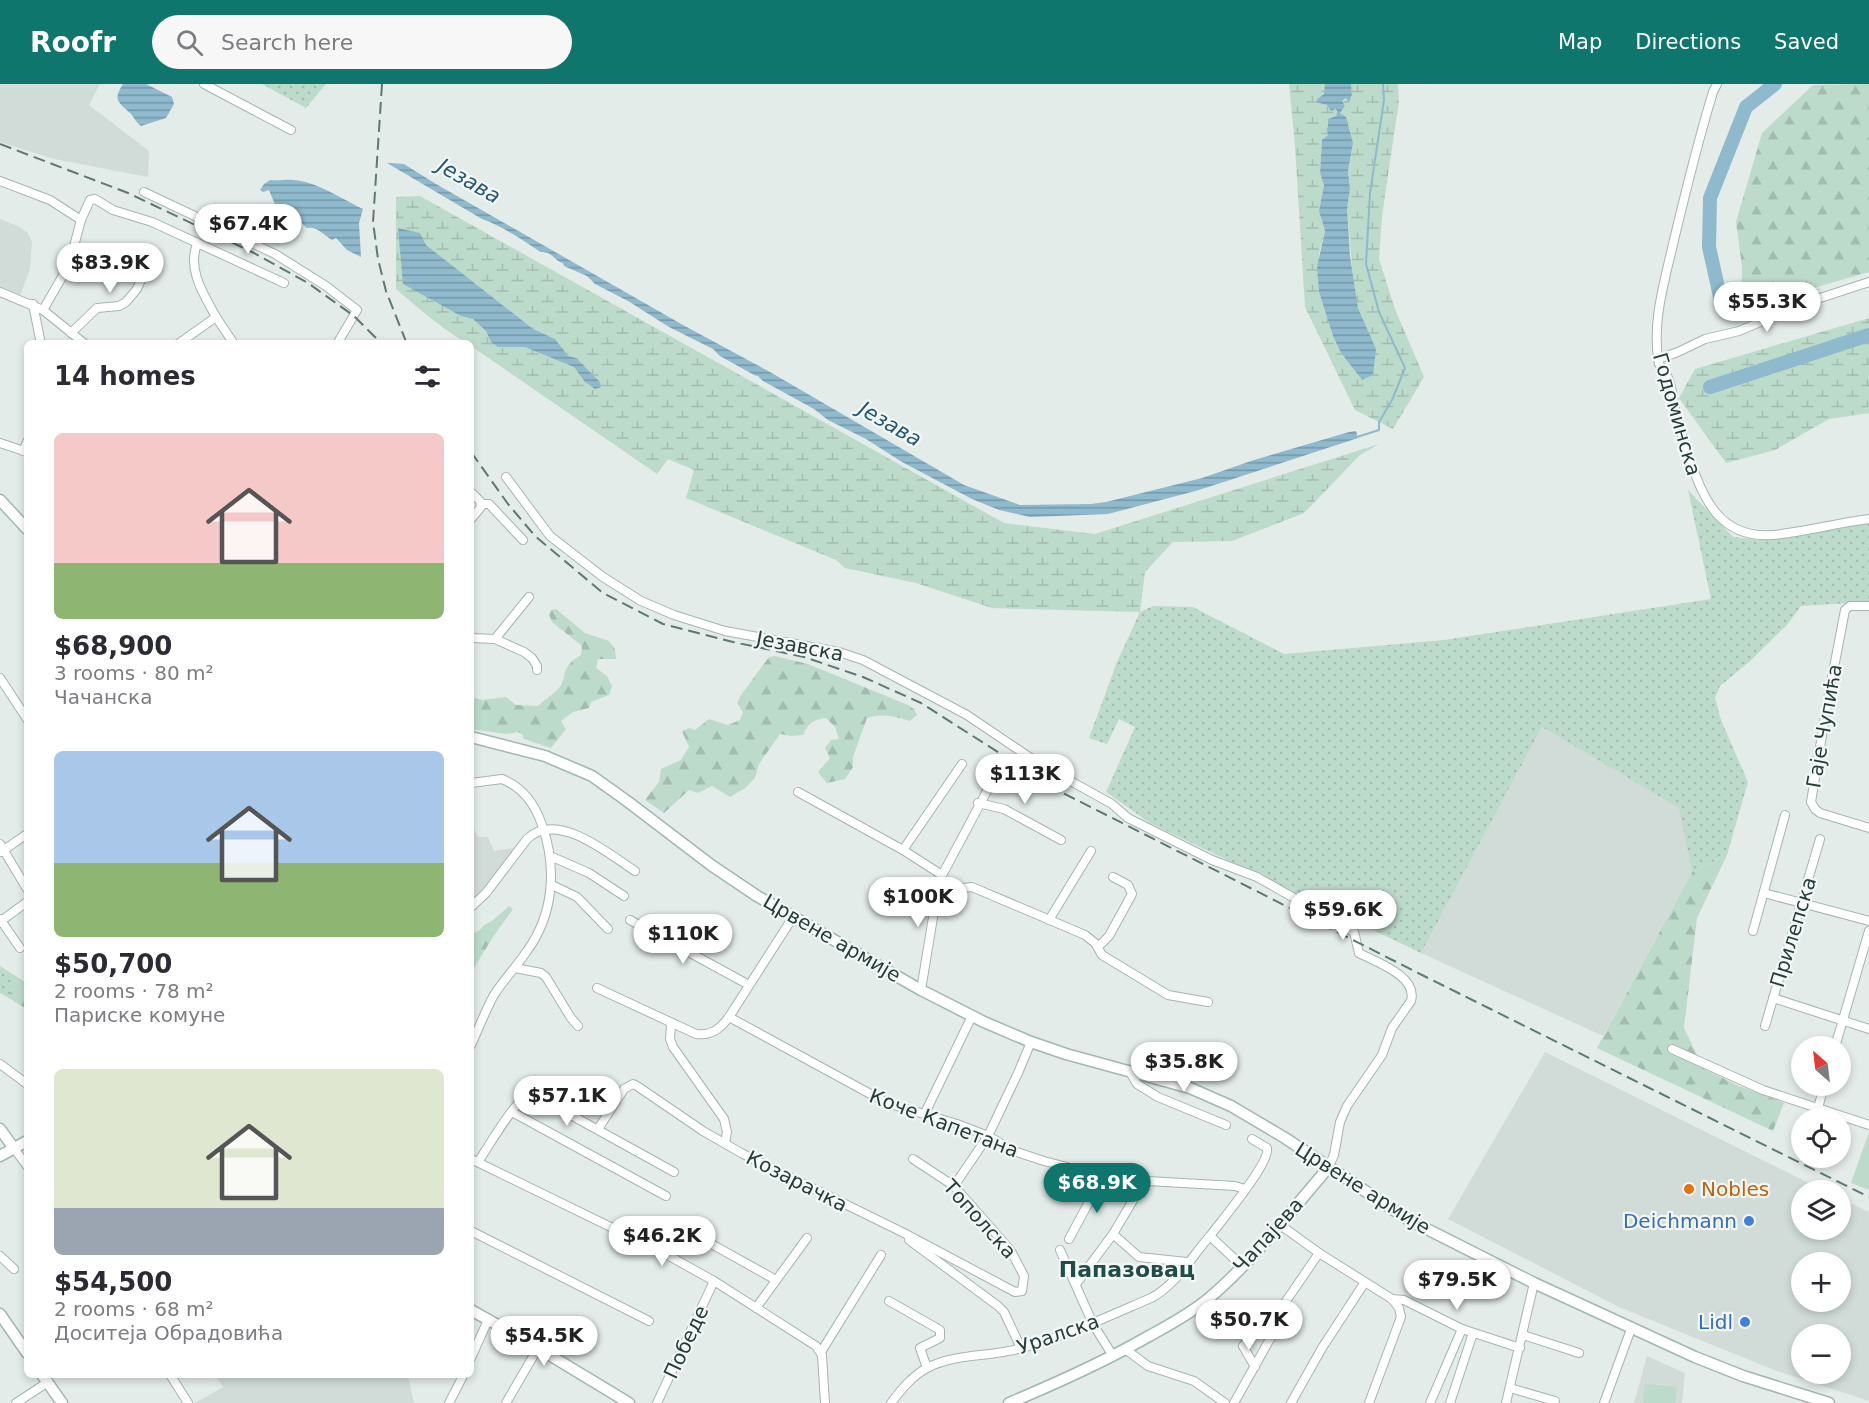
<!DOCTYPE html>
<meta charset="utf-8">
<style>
:root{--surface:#fff;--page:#f7f7f7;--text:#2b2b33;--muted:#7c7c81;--accent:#0f766e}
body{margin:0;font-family:"DejaVu Sans",sans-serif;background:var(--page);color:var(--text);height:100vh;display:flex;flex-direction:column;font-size:22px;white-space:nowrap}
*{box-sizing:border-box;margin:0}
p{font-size:20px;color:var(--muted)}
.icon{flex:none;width:33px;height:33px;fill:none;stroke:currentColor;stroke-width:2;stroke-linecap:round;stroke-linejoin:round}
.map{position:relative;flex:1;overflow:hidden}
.details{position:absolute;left:24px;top:256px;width:450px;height:1038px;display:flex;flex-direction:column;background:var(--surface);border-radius:9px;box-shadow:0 3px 9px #0003}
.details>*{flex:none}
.needle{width:39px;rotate:332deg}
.buttons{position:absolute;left:1791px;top:952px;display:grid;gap:12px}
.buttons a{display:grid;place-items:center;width:60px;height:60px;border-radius:50%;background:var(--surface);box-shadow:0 3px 9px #0003;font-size:30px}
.price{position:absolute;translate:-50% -51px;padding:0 14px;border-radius:21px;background:#fff;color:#222;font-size:20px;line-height:39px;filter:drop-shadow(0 2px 3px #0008)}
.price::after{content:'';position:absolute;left:50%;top:36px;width:18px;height:14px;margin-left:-9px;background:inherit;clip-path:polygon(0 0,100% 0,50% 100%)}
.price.selected{background:var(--accent);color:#fff}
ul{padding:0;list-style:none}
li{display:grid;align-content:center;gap:12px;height:318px;padding:0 30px}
li span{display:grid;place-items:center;height:186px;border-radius:9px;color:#555}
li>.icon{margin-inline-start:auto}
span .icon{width:108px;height:108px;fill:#fffc;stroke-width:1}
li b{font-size:26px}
h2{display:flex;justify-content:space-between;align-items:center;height:72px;padding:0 30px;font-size:26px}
header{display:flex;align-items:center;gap:36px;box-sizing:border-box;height:84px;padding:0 30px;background:var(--accent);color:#fff}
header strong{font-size:28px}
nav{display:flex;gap:33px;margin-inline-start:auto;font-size:21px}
.search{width:420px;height:54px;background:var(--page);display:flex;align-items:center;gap:15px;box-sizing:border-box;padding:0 21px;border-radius:33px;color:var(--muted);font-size:22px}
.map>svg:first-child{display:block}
</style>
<header>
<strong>Roofr</strong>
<div class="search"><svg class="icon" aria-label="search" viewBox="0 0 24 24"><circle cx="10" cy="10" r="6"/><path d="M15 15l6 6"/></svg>Search here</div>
<nav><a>Map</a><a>Directions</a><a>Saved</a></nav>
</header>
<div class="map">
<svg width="1869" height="1319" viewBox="0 0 1869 1319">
<defs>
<pattern id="grass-dots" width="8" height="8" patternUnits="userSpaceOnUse" patternTransform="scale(1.5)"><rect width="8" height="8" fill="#bddbcb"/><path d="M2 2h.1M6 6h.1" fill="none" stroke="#a2bdaf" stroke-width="1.8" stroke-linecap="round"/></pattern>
<pattern id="forest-firs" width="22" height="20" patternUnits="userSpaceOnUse" patternTransform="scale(1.5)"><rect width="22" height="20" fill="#bddbcb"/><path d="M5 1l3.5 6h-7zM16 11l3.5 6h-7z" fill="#a2bdaf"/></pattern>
<pattern id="wetland-marsh" width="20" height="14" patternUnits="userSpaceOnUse" patternTransform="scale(1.5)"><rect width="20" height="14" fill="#bddbcb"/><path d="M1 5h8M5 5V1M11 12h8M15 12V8" fill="none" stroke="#a2bdaf"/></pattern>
<pattern id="water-rules" width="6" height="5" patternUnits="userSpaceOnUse" patternTransform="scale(1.5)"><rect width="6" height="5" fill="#8fb9cd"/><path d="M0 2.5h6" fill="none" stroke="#7598a7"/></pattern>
</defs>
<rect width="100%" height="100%" fill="#e3ece9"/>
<g fill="#d1dcd9" fill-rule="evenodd">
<path d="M0 0H100L89 21 149 67 148 93 54 75 0 58Z"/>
<path d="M0 135 20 143 28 149 32 158 30 185 20 212 0 205Z"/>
<path d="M1542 643 1680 724 1692 788 1603 952 1421 869Z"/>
<path d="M471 740 478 753H488L494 767 514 764 487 802 471 817Z"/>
<path d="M1545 968 1825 1107H1802V1146H1840L1841 1115 1869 1128V1317L1774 1286 1619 1223 1448 1135ZM1802 1179H1840V1218H1802ZM1802 1251H1840V1290H1802Z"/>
<path d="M1647 1272 1685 1289 1682 1319H1634Z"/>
<path d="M216 1292H408L414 1319H195L223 1303Z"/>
</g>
<g fill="url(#grass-dots)">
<path d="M262 0H326L306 24Z"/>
<path d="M1688 406 1733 453 1760 456 1861 440H1869V518L1801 522 1787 541 1749 578 1720 602 1715 614 1721 636 1748 698 1727 771 1692 788 1679 724 1542 643 1421 869 1150 739 1106 708 1135 643 1119 635 1107 660 1089 654 1117 578 1140 528 1153 522 1193 523 1284 570 1444 556 1711 515Z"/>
<path d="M0 882 20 895 7 913 0 909Z"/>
</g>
<g fill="url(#forest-firs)">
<path d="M1869 0V188L1741 225 1742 182 1736 138 1762 49 1813 1Z"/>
<path d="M556 525 585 549 609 557 615 565 616 575H598L596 584 607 592 612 602 609 611 591 618 589 624 573 628 561 637 566 645 551 664 524 655 522 650 518 648 506 650 471 645V608L473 613 482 616 506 613 516 621 538 622C544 616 551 612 557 606 570 594 557 585 581 571L582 562 552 538 549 530 551 526Z"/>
<path d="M775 572 808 580 908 621 914 625 917 631 910 637C894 632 883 629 867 634L853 673V683L845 695 827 699 818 688 830 674 825 664 831 656 839 655 835 643 826 634C813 636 808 639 803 651L791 652 780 650 759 680 755 694 745 704 730 713 712 702 698 709 689 706 664 729 645 716 659 698 661 685 681 676 689 663 682 647 689 644 695 646 709 635 728 641 740 636 743 628 737 619 741 611 769 573Z"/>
<path d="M1727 771 1697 834 1684 944 1704 985 1737 1001 1784 1019 1773 1047 1597 964 1692 788Z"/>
<path d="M509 822 513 825 493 853 474 884 471 882V851L480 846 484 841 492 837Z"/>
<path d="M20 895 27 899V928L25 924 7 913Z"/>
</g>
<g fill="url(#wetland-marsh)">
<path d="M1289 0H1325C1326 8 1324 10 1318 14L1317 17 1337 25 1336 32 1328 35V51L1322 57 1320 89 1324 101 1319 127 1325 147 1319 170V208L1333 252 1341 269 1362 296 1364 239 1358 224 1354 207 1347 124 1350 105 1348 87 1353 59 1340 29 1345 22 1342 18 1352 10 1351 0H1398L1399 17 1382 132 1379 175 1395 225 1424 293 1393 345 1355 326 1305 223 1295 62Z"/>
<path d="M420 112 1004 439 1095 450 1379 360 1360 371 1304 429 1232 457 1173 458 1145 488 1140 528 992 524 916 499 845 484 836 476 686 414 694 386 668 375 657 390 471 262V260C456 257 410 217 396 205V113Z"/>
<path d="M1869 234V329L1829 335 1775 366 1726 379 1679 314 1695 285Z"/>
</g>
<g fill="#bddbcb">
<path d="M1869 1048V1106L1851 1099Z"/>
<path d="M1645 1300 1677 1303 1675 1319H1643Z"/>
</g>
<g fill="url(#water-rules)">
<path d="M123 0H146L172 13 174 20 166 34 141 42C136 38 135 35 131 30 119 18 112 17 123 0Z"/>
<path d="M1325 0H1351L1352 10 1349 19 1346 14 1342 17 1345 22 1340 29 1346 33 1353 59 1348 87 1350 105 1347 124 1350 172 1358 224 1376 265 1373 291 1362 296 1341 269 1333 252 1319 208 1317 183 1325 147 1319 127 1324 101 1320 89 1322 56 1328 51V35L1336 32 1337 27 1336 25 1331 27 1327 21 1316 18 1318 14 1324 10Z"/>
<path d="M387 79 404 80 436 100 683 241 770 288 964 401 1020 421 1091 420 1106 418 1202 394 1254 376 1349 348 1356 347 1358 354 1199 406 1108 430 1030 433 999 426 972 415 902 378 866 355 828 336 814 325 763 297 758 292 754 291 720 272 713 265 669 243 628 217 595 200 587 192 564 182 563 179C556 177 554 172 548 169 545 168 542 169 539 167 522 156 502 142 482 135Z"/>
<path d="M270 96C279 97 286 95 294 96 315 97 344 116 363 125L359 139 361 173 347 166 336 154 332 156C324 151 317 142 307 144L298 136 285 134 278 128 269 106 263 108 260 106 264 100Z"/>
<path d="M398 144 420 149 426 161 533 245 555 255 568 272 576 274 600 298 601 303 595 305 585 298 574 283 525 263H498L491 258 486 247 473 235 461 232 403 200Z"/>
</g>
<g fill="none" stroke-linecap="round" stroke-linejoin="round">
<path stroke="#8fb9cd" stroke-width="2" d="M1354 354 1379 346V338L1392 316 1405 284 1379 228 1366 180 1370 109 1384 16 1383 0"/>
<g stroke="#8fb9cd" stroke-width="14">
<path d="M1721 217 1709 163 1710 114 1746 23 1775 0"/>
<path d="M1710 303 1869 251"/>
</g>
<g stroke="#a6b4b1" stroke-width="10">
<g id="street">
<path d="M204 0 291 46"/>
<path d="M1717 0 1713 8C1698 57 1686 106 1674 156 1665 196 1651 239 1659 280 1673 294 1673 317 1677 336 1681 349 1686 362 1690 375 1703 417 1722 455 1773 451 1805 448 1837 439 1869 435"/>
<path d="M0 97 50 116 81 136 69 181 43 226"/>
<path d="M144 108 275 170 326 202 357 226 337 260"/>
<path d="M81 136 90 116 95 115 113 126 152 138 284 199"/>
<path d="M0 208 43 226 85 260"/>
<path d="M33 220 41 260"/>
<path d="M216 233 234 260"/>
<path d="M71 249 97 224 119 222 126 218 137 205 153 168"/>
<path d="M178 260 216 233C204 211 187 186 197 160"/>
<path d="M1658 275 1678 268 1705 255 1739 247 1805 219 1869 198"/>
<path d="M0 359 27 368"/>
<path d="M23 367 27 358"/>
<path d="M506 393 550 452 603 493 641 517 674 531 725 547 839 568 863 576 967 631 1038 679 1112 720 1128 734 1212 776 1257 793 1354 848 1359 869C1376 878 1418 892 1411 917L1392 944 1382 971 1347 1022 1340 1038 1334 1071 1328 1084"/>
<path d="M471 408 480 417 481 423 471 435"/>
<path d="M481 420H489L523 456"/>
<path d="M1869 522H1850L1845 526 1828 615 1811 718 1815 725 1820 729 1869 744"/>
<path d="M471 554 495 555 529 513"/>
<path d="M495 555 524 568 532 574 537 582V586"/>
<path d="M0 594 27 635"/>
<path d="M471 699 502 695C522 703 535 720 542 741 557 783 554 830 527 867 517 882 504 895 494 911 485 927 479 944 471 961"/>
<path d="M798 708 903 766 942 791"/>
<path d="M978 719 1004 725 1061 756"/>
<path d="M0 760 27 805"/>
<path d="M903 766 962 680"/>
<path d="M1 768 27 750"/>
<path d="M550 772 589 789 624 812"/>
<path d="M552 801 577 813 608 845"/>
<path d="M1764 809 1869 837"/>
<path d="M934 821 952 805 972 803 1085 851 1095 859 1102 871 1168 911 1208 918"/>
<path d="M471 823 486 809 527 755C557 726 609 770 635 787"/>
<path d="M0 835 20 864"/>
<path d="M630 836 749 901"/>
<path d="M1049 836 1091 767"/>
<path d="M1 837 27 818"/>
<path d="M1753 847 1785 731"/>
<path d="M1098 863 1109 852 1132 810 1128 801 1113 793"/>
<path d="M515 884 541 889 546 893 571 934 578 942"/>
<path d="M597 904 696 950C711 952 720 945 729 933L793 833"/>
<path d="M921 906 939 797 1003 677"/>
<path d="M1773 914 1869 945"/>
<path d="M729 933 887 1019 957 1040 988 1052 1014 1067 1044 1077 1113 1095 1235 1102 1245 1105"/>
<path d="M671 940 670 955 673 963 724 1035 727 1048 725 1059"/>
<path d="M1765 942 1820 755"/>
<path d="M1835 963 1869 847"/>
<path d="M1672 965 1763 1006 1869 1041"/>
<path d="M0 980 27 1000"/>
<path d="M1130 988 1137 1000 1158 1013 1226 1041"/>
<path d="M1818 1024 1824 1002"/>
<path d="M512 1028 666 1112"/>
<path d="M925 1029 972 932"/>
<path d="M598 1045 624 1005 633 1000 637 1002 703 1047 743 1070 902 1148 1015 1208 1022 1207 1024 1192 1011 1167 954 1102 913 1075"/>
<path d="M13 1063 27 1082"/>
<path d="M471 1075 662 1168 714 1197 816 1262 822 1271 825 1319"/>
<path d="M478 1078C489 1062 516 1014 531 1009L674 1088"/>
<path d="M954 1102 988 1052 1018 989 1031 958"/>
<path d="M1279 1140 1319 1169 1392 1215 1399 1224 1401 1233 1369 1319"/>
<path d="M471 1147 649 1237"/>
<path d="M690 1148 776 1196"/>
<path d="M1113 1150 1139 1173 1187 1178"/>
<path d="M1210 1152C1221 1137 1271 1078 1267 1064L1252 1055"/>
<path d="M1069 1155 1103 1092"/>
<path d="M909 1156 998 1222 1004 1228 1021 1264"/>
<path d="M1060 1166 1093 1240 1113 1272"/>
<path d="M0 1172 14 1185"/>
<path d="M1076 1200 1113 1150 1145 1096"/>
<path d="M1392 1215 1404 1216 1462 1245 1520 1264"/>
<path d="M889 1217 940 1246V1254L920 1264 927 1284"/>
<path d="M756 1224 807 1154"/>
<path d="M1523 1251 1579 1269"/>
<path d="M1125 1265 1148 1282 1194 1297 1225 1319"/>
<path d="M821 1268 881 1171"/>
<path d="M471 1274 488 1236"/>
<path d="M1255 1283 1243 1262 1282 1223 1319 1169"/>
<path d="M171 1292 188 1319"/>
<path d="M1510 1304 1555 1317"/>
<path d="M16 1319 48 1298"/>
<path d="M449 1319 463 1292"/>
<path d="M506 1319 538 1264"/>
<path d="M657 1319 714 1197"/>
<path d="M891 1319C901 1306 912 1292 927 1284 955 1269 991 1273 1022 1264 1067 1252 1109 1232 1151 1214 1176 1201 1192 1172 1210 1152L1242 1182"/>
<path d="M1234 1319 1279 1239 1282 1223"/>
<path d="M1291 1319 1322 1264 1365 1198"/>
<path d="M1430 1319 1462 1245"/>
<path d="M1450 1319 1473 1249"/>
<path d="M1506 1319 1534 1199"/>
<path d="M1604 1319 1631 1245"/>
</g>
</g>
<g stroke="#a2b7b3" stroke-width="13">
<g id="secondary">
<path d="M0 416 27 445"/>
<path d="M471 653 545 672 592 692 627 717 711 781 757 812 921 906 984 938 1031 958 1066 970 1190 1004 1231 1022 1285 1054 1409 1136 1534 1199 1695 1273 1743 1292 1829 1319"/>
<path d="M0 1045 13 1063"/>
<path d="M0 1072 27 1057"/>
<path d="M471 1226 538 1264 629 1319"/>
<path d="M0 1230 27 1269"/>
<path d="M43 1292 62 1319"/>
<path d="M1009 1319C1057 1299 1104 1278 1149 1252 1169 1241 1190 1230 1208 1215 1250 1180 1292 1126 1328 1084"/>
</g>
</g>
<use href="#street" stroke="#fff" stroke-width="8"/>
<use href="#secondary" stroke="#fff" stroke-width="10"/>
<g stroke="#5f7775" stroke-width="2" stroke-dasharray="12 6" stroke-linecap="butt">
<path d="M382 0 373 138 378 175 386 207 407 260"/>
<path d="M0 60 128 109 254 169 308 199 354 232 382 260"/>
<path d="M471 368 508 420 535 452 603 509 663 540 733 558 804 573 863 593 921 619 1059 707 1426 893 1869 1113"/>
</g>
</g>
<circle fill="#e8710a" stroke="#f3f8f7" stroke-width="2" cx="1689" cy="1105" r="6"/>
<g fill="#3f7fe0" stroke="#f3f8f7" stroke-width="2">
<circle cx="1749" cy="1137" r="6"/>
<circle cx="1745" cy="1238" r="6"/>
</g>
<g text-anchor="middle" stroke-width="4.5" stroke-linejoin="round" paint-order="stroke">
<g font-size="20" fill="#243c3a" stroke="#f3f8f7">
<text transform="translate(1677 330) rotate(74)" y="7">Годоминска</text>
<text transform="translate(800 562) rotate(11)" y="7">Језавска</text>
<text transform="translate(1824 642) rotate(-80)" y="7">Гаје Чупића</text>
<text transform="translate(1793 848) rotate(-73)" y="7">Прилепска</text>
<text transform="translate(832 854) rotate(30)" y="7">Црвене армије</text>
<text transform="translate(944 1039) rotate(21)" y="7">Коче Капетана</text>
<text transform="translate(797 1097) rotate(27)" y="7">Козарачка</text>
<text transform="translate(1363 1104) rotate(32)" y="7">Црвене армије</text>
<text transform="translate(980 1135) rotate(48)" y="7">Тополска</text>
<text transform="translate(1268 1151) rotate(-48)" y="7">Чапајева</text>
<text transform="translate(1058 1250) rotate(-19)" y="7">Уралска</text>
<text transform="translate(686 1258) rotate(-65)" y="7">Победе</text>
</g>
<g font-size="20" fill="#c56008" stroke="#f3f8f7" text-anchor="start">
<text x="1701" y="1112">Nobles</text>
</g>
<g font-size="20" fill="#366cbe" stroke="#f3f8f7" text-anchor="end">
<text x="1737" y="1144">Deichmann</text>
<text x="1733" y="1245">Lidl</text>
</g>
<g font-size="21" font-style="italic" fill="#225874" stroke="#f3f8f7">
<text transform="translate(469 97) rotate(30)" y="7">Језава</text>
<text transform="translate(890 340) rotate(30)" y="7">Језава</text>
</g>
<g font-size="22" font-weight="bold" fill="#214d49" stroke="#f3f8f7">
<text x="1127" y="1193">Папазовац</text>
</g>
</g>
</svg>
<div class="buttons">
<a><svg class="needle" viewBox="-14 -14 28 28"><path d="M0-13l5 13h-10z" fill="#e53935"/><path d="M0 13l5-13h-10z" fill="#7c7c81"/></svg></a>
<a><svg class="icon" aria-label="locate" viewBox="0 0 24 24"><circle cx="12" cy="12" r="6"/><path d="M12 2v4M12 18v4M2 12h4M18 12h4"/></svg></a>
<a><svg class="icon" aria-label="layers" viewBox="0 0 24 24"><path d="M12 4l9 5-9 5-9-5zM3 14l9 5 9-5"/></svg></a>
<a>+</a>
<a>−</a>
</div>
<b class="price" style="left:248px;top:171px">$67.4K</b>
<b class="price" style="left:110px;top:210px">$83.9K</b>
<b class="price" style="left:1767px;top:249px">$55.3K</b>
<b class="price" style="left:1025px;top:721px">$113K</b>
<b class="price" style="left:918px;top:844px">$100K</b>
<b class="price" style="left:1343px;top:857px">$59.6K</b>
<b class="price" style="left:683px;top:881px">$110K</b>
<b class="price" style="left:1184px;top:1009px">$35.8K</b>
<b class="price" style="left:567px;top:1043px">$57.1K</b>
<b class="price selected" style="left:1097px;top:1130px">$68.9K</b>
<b class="price" style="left:662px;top:1183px">$46.2K</b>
<b class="price" style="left:1457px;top:1227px">$79.5K</b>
<b class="price" style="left:1249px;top:1267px">$50.7K</b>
<b class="price" style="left:544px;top:1283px">$54.5K</b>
<section class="details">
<h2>14 homes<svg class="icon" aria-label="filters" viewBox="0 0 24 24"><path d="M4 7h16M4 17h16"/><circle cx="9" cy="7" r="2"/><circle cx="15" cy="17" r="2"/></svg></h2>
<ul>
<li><span style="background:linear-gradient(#f6c9c9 70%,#8fb573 0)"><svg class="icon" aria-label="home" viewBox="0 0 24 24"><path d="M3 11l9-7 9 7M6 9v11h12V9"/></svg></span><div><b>$68,900</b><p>3 rooms · 80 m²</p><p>Чачанска</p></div></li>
<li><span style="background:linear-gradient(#a9c7e8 60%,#8fb573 0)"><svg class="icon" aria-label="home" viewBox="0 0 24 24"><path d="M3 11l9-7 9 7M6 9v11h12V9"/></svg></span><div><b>$50,700</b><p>2 rooms · 78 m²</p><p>Париске комуне</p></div></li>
<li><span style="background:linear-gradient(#dfe7d0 75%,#9aa5b1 0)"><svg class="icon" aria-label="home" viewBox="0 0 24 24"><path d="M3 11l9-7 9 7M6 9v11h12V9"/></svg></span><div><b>$54,500</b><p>2 rooms · 68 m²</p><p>Доситеја Обрадовића</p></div></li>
</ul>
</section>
</div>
